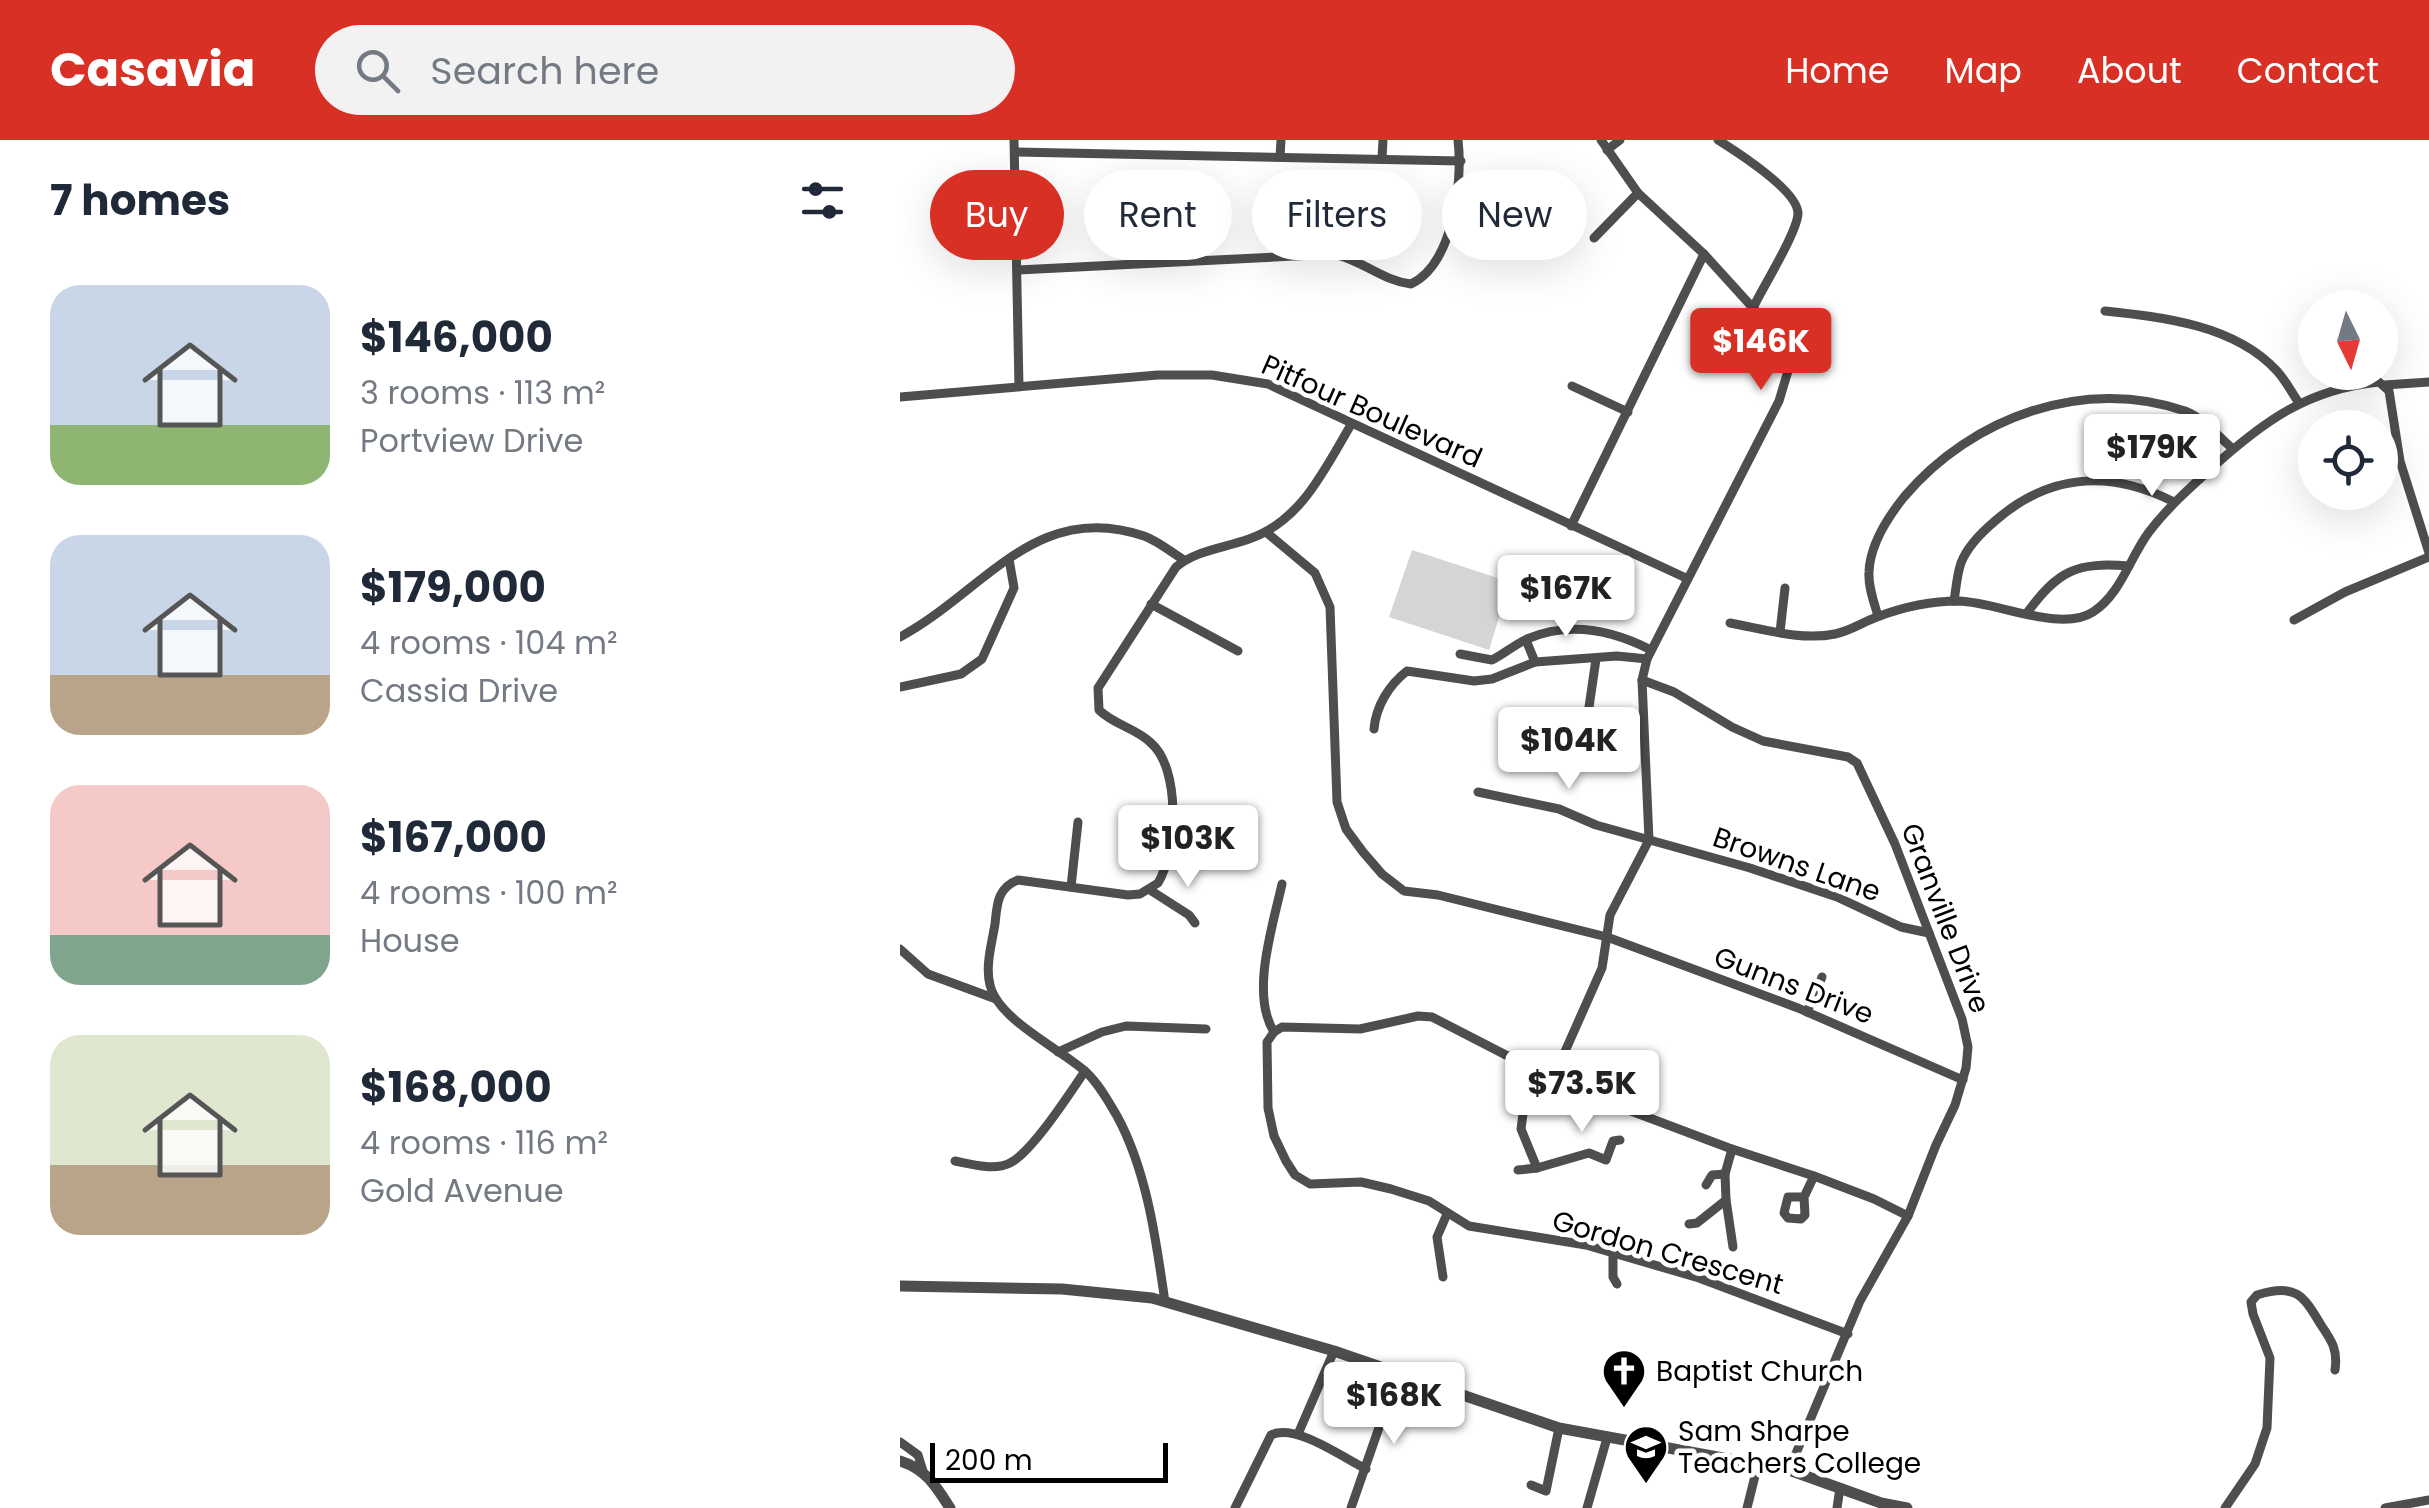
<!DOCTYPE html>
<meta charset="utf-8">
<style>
:root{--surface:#fff;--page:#f2f2f3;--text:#1f2937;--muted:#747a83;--accent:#d93025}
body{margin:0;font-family:Poppins,sans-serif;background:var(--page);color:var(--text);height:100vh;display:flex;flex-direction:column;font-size:38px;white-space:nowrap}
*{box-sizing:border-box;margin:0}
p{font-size:32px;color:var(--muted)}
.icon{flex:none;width:55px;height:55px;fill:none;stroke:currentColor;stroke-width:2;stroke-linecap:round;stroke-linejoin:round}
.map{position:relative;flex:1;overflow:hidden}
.side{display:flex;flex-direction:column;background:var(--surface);width:900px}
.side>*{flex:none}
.guide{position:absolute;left:30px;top:30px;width:950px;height:90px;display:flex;gap:20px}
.needle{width:65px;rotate:175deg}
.controls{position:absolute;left:1398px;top:150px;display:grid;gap:20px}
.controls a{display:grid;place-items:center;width:100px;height:100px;border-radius:50%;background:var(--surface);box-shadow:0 10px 40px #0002;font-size:50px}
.scale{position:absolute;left:30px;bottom:25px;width:238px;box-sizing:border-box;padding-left:10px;border:5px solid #000;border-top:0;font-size:28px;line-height:35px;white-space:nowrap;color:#000;-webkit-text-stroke:8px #fff;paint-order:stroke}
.price{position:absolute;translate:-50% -85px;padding:0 22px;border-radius:10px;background:#fff;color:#222;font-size:32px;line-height:65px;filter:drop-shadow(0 2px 5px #0008)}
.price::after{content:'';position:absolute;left:50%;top:60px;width:30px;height:22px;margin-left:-15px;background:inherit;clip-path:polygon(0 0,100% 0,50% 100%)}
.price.active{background:var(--accent);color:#fff}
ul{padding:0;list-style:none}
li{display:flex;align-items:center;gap:30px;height:250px;padding:0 50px}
li span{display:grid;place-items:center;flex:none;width:280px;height:200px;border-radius:30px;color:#555}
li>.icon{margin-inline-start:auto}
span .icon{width:120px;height:120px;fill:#fffc;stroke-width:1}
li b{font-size:42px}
h2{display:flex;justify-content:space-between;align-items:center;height:120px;padding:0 50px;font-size:42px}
.tag{padding:0 35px;border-radius:45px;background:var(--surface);box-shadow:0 10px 40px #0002;font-size:35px;line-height:90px}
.tag.active{background:var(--accent);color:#fff}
header{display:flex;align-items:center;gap:60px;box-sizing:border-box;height:140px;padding:0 50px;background:var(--accent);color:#fff}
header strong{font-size:48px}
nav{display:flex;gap:55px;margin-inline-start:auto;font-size:35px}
.search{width:700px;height:90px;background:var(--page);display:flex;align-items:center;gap:25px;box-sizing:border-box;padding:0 35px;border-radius:55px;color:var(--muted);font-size:38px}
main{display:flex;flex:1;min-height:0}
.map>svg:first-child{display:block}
</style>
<header>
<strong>Casavia</strong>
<div class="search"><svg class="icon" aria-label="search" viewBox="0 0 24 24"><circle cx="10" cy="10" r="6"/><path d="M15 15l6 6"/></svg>Search here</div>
<nav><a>Home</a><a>Map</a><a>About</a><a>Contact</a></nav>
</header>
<main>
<section class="side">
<h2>7 homes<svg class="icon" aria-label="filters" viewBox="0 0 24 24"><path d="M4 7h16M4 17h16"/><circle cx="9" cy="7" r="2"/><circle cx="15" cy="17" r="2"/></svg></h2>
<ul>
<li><span style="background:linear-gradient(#c9d6e8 70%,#8fb573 0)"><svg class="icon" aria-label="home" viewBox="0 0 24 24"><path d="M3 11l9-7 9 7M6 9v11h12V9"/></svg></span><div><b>$146,000</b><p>3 rooms · 113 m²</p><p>Portview Drive</p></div></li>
<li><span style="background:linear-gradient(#c9d6e8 70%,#b9a48a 0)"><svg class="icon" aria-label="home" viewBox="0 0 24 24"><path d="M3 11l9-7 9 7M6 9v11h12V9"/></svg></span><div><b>$179,000</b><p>4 rooms · 104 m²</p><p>Cassia Drive</p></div></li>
<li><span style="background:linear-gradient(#f6c9c9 75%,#7fa58c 0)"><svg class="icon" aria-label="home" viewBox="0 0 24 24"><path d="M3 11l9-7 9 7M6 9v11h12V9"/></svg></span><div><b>$167,000</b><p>4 rooms · 100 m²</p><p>House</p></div></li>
<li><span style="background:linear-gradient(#dfe7d0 65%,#b9a48a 0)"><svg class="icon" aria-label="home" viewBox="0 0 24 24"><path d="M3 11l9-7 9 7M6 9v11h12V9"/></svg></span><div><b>$168,000</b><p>4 rooms · 116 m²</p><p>Gold Avenue</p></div></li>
</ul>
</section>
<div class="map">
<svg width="1529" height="1368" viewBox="0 0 1529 1368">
<rect width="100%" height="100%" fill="#fff"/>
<path fill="#d5d5d5" d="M512 410 610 442 589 510 489 477Z"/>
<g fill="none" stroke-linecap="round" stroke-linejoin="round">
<g stroke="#4e4e4e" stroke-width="9">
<path d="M114 0 119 247"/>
<path d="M818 0C837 12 897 50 898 73 898 91 863 147 854 166"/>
<path d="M707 10 720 0"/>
<path d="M116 12 561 21"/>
<path d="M380 17 381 0"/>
<path d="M482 19 483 0"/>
<path d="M694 98 738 53"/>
<path d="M118 130 434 114C464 121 481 140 511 144 553 124 563 43 558 0"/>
<path d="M1205 171C1263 177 1335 185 1377 231 1386 241 1392 253 1399 263"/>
<path d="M1485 245 1529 242"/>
<path d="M672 246 728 272"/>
<path d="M0 257 258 235H312L368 244 786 438"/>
<path d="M671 386 804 114"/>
<path d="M366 392 415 433 430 467 437 662 446 689 463 712 482 734 504 751 538 755 707 797 898 868 1063 940"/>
<path d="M1054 461C1056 449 1057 434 1061 423 1067 407 1082 392 1095 381 1150 333 1211 330 1274 362"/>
<path d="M251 464 338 511"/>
<path d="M1127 473C1158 430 1177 422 1229 426"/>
<path d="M978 476C974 462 968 447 969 432 970 405 988 377 1004 357 1071 277 1185 236 1285 271 1303 278 1319 297 1333 309"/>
<path d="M1394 480 1445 452 1529 417"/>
<path d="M830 483C863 489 901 501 935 494 950 491 963 482 977 477 1003 467 1032 461 1059 461 1097 462 1161 493 1193 472 1221 454 1230 417 1249 392 1268 367 1291 347 1313 327 1364 281 1408 249 1479 242L1489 251 1500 321 1529 413"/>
<path d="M880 492 885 448"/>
<path d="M0 497C84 452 136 359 244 396 258 401 271 412 284 420"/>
<path d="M560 514 592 520C604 514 614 505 627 499 669 481 712 490 751 510"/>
<path d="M635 522 717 516 747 519"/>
<path d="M742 540 774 552 832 587 863 601 948 617 957 623 995 704 1062 879 1068 907 1066 928 1055 965 1036 1005 1008 1076 960 1161 889 1330"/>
<path d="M0 547 61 534 82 519 114 448 109 419"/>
<path d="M688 574 699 590 719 589"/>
<path d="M673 575 688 574 696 519"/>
<path d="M474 589C476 566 489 545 507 531L574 541 592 539 635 522 626 500"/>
<path d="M578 652 659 669 696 685 850 728 937 757 1001 787 1029 793"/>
<path d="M171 747 178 682"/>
<path d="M250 750 289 775 295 783"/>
<path d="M0 809 28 834 96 859"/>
<path d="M907 872 922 837"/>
<path d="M374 892C350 854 373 785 382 744"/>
<path d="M158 912 202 892 226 886 306 889"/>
<path d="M629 927 621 989 637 1028 689 1013 706 1020 713 1001 720 1000"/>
<path d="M650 938 663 916 702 828 710 775 749 700 742 540 747 519 879 261 888 231 882 200 804 114 738 53 701 0"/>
<path d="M55 1021C70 1024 94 1031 110 1023 132 1012 170 953 185 931"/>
<path d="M618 1030 637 1028"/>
<path d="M806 1045 812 1035 825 1034 832 1009"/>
<path d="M904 1057 905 1075 901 1079 888 1078 884 1073 888 1057H904L914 1036"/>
<path d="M826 1060 833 1107"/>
<path d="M789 1084 797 1083 826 1060 825 1034"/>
<path d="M713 1114V1137L717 1144"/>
<path d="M543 1137 537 1097 547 1074"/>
<path d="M265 1162C256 1100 247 1031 217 976 208 961 199 944 186 932 161 909 98 880 90 845 85 826 92 803 95 784 97 765 97 748 118 740L228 755 240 754 258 743C277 711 281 629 251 603 236 588 214 585 199 570L198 548 276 427C297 410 324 408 349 399 402 381 425 328 452 283"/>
<path d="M948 1194 799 1138 686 1105 569 1086 529 1061 491 1049 461 1042 410 1044 395 1035 386 1021 374 996 368 968 367 902 374 892 382 887 460 889 518 876 532 877 670 948 829 1008 914 1036 974 1059 1008 1076"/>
<path d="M398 1294 434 1211"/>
<path d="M0 1302 18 1315 23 1331"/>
<path d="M631 1345 646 1351 659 1288"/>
<path d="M335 1368 371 1295C395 1283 442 1317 466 1329"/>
<path d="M451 1368 498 1233"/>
<path d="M687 1368 707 1298"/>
<path d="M847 1368 858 1324"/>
<path d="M937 1368 940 1348"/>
<path d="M1325 1368 1355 1324 1367 1288 1370 1218 1353 1174 1351 1162 1357 1155C1396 1143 1403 1155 1421 1185 1432 1201 1438 1210 1435 1230"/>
<path d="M1485 1368 1529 1360"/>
</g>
<g stroke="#4e4e4e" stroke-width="11">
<path d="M0 1146 162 1149 252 1158 434 1211 659 1288 889 1330 981 1363 1007 1368"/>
<path d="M0 1321C26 1329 36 1346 50 1368"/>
</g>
</g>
<defs>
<g id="church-pin" transform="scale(2.25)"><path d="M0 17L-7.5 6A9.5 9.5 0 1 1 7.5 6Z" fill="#000" stroke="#fff"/><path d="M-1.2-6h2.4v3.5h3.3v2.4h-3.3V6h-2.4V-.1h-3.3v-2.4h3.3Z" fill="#fff"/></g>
<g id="university-pin" transform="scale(2.25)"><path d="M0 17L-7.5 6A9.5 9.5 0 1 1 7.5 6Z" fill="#000" stroke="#fff"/><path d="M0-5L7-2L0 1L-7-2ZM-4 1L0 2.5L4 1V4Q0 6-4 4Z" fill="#fff"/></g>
</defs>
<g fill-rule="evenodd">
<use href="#church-pin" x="724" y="1231"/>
<use href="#university-pin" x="746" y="1307"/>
</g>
<g text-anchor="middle" stroke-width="9" stroke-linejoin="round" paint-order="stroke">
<g font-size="28" fill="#000" stroke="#fff">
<text transform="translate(472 271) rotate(24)" y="10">Pitfour Boulevard</text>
<text transform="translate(897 724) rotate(19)" y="10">Browns Lane</text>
<text transform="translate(1046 778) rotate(69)" y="10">Granville Drive</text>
<text transform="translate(894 845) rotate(21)" y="10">Gunns Drive</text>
<text transform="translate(768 1112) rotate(16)" y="10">Gordon Crescent</text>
</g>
<g font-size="28" fill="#000" stroke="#fff" text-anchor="start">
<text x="756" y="1241">Baptist Church</text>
<text x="778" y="1301">Sam Sharpe<tspan x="778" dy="32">Teachers College</tspan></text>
</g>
</g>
</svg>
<div class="controls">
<a><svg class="needle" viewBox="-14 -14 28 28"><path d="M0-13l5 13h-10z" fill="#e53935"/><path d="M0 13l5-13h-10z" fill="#747a83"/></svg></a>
<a><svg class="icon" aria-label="locate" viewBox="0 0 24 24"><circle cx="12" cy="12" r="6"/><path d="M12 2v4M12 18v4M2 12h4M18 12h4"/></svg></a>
</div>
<div class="scale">200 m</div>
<b class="price active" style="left:861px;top:253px">$146K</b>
<b class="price" style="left:1252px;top:359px">$179K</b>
<b class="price" style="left:666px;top:500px">$167K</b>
<b class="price" style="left:669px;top:652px">$104K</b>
<b class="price" style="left:288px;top:750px">$103K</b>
<b class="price" style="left:682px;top:995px">$73.5K</b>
<b class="price" style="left:494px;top:1307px">$168K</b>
<div class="guide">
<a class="tag active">Buy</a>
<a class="tag">Rent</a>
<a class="tag">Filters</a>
<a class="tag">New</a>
</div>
</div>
</main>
